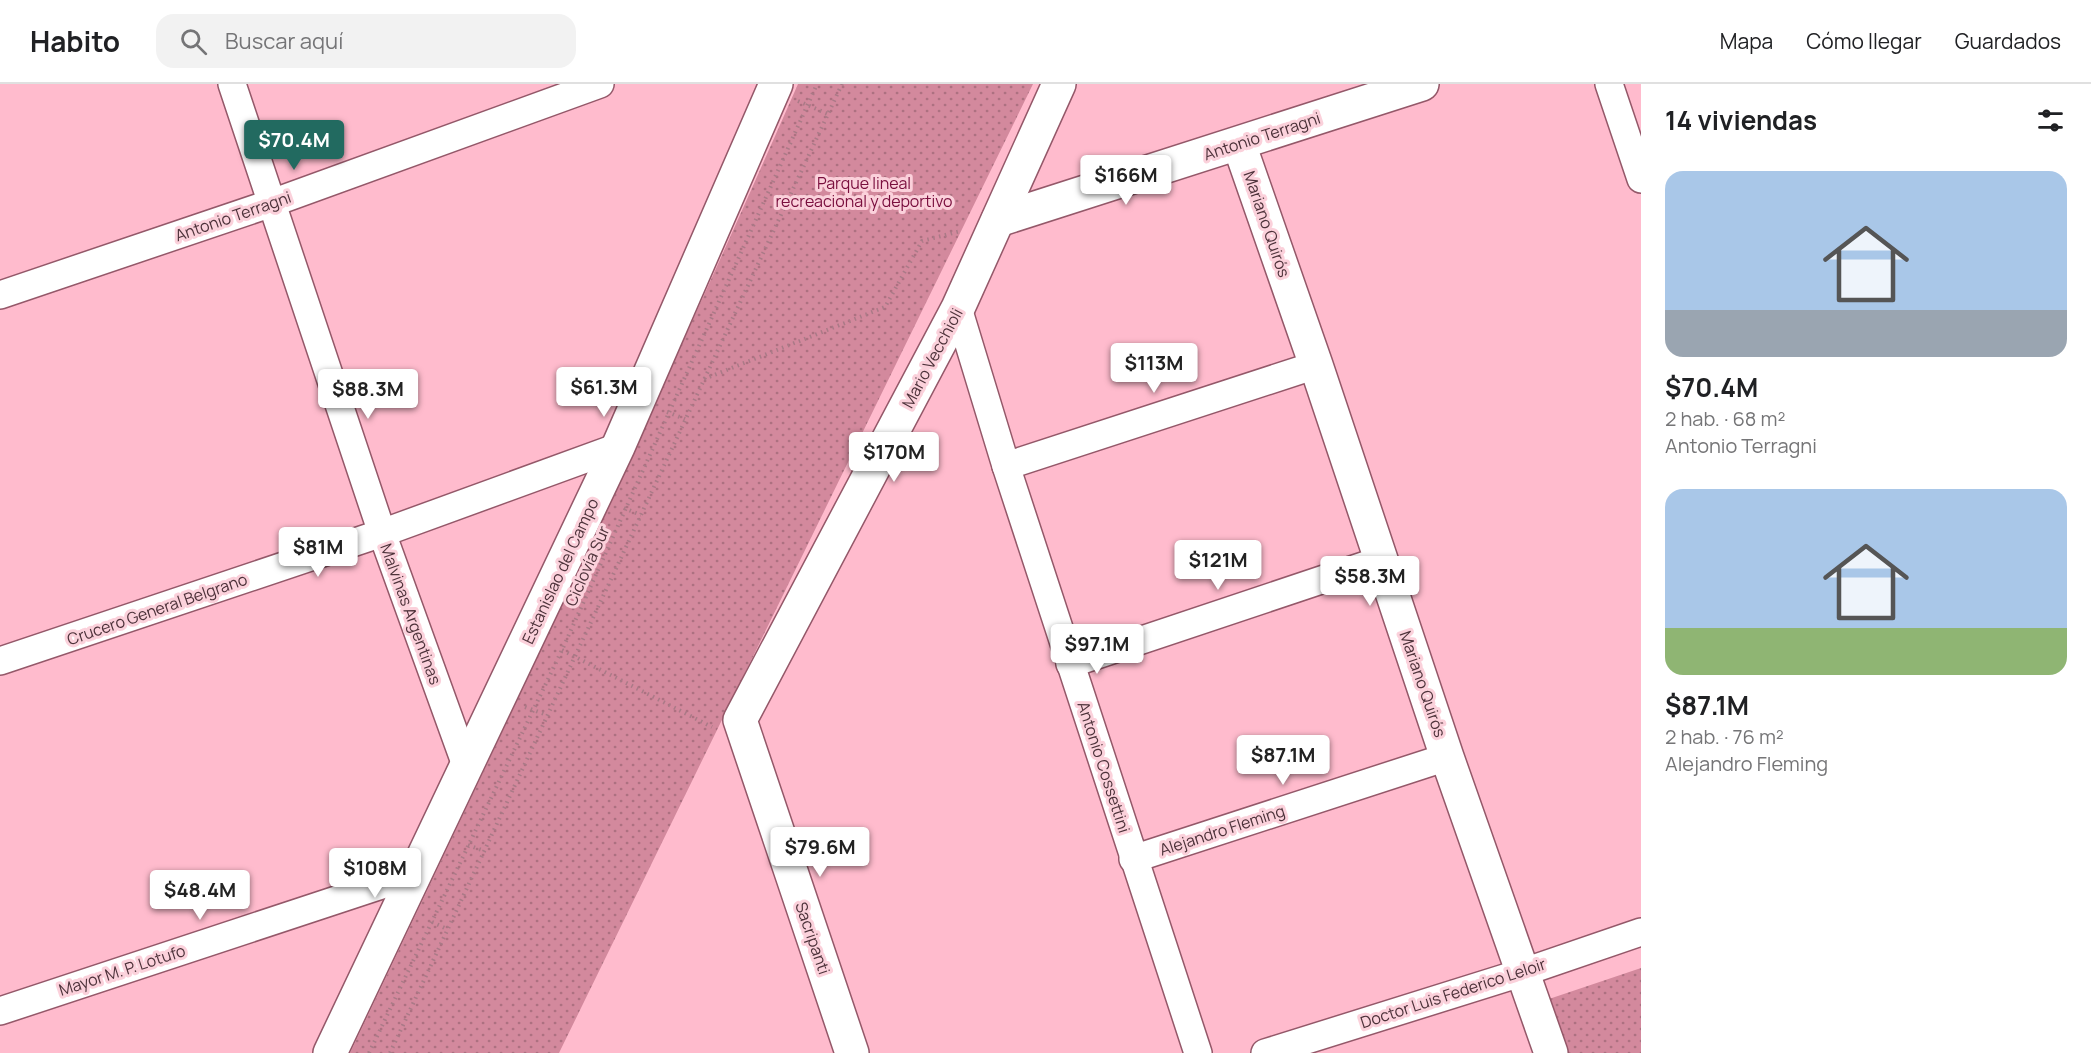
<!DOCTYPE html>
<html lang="es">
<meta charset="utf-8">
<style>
:root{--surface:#fff;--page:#f2f2f2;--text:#202124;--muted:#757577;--line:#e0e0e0;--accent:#226a60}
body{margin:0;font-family:Manrope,sans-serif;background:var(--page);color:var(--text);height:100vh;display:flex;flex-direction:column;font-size:22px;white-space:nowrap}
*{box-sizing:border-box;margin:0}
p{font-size:20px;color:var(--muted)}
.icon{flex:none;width:33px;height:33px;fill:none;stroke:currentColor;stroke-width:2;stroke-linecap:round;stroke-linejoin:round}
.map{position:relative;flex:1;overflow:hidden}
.side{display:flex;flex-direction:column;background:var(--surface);width:450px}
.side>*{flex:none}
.price{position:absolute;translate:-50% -51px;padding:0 14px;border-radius:6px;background:#fff;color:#222;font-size:20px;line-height:39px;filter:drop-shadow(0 2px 3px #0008)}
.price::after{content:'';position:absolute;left:50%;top:36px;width:18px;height:14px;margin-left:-9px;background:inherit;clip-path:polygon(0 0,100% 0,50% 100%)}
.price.active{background:var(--accent);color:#fff}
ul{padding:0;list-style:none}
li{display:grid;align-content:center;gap:12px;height:318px;padding:0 24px}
li span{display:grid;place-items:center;height:186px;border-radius:18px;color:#555}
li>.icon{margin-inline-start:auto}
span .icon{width:108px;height:108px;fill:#fffc;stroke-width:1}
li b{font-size:26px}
h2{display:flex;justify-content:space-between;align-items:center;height:72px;padding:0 24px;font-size:26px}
header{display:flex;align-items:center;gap:36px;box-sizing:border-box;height:84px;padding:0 30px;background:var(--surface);border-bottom:2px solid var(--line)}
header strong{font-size:28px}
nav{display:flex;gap:33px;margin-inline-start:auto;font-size:21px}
.search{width:420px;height:54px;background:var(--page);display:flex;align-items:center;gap:15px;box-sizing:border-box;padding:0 21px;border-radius:18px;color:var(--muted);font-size:22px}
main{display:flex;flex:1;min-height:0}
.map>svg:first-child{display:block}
</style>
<header>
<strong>Habito</strong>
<div class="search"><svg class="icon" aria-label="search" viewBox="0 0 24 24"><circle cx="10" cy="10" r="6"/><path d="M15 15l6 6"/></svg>Buscar aquí</div>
<nav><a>Mapa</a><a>Cómo llegar</a><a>Guardados</a></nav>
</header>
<main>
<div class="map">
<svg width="1641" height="969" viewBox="0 0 1641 969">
<defs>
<pattern id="park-dots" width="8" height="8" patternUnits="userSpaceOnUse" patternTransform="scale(1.5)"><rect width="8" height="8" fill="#d3899d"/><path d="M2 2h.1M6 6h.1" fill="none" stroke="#ad7181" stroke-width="1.8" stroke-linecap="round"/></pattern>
</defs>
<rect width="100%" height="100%" fill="#ffbbcd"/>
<g fill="url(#park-dots)">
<path d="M798 0H1033L559 969H350C503 648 655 326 798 0Z"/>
<path d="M1641 884V969H1567L1549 915Z"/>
</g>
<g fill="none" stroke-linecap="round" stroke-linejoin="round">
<g stroke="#945869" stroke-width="30">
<g id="minor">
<path d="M232 0 382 449 467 684"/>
<path d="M1609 0 1641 95"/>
<path d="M0 211 272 119 600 0"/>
<path d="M958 224 1006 382 1198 969"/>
<path d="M1006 382 1316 281"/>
<path d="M0 577 382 449 618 363"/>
<path d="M1070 580 1381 476"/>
<path d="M1133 775 1447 673"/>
<path d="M0 927 415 790"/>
<path d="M1265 969 1524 888 1641 848"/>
</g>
</g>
<g stroke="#945869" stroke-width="36">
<g id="tertiary">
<path d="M1239 60 1316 281 1447 673 1551 969"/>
<path d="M998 136 1422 0"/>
<path d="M330 969 618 363 776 0"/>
<path d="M852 969 740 636 958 224 1059 0"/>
</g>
</g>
<g stroke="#aa7a87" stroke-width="4" stroke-dasharray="1.5 4.5" stroke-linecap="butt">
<path d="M798 17 828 30"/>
<path d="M704 295 885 223 922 157 961 147"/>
<path d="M667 328 685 335"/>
<path d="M624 424 641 431"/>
<path d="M562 566 712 643"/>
<path d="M525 623 547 631"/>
<path d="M468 761 484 767"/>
<path d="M432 838 447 845"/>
<path d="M369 969 562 566 817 0"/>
<path d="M390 969 842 0"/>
</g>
<use href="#minor" stroke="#fff" stroke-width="27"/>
<use href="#tertiary" stroke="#fff" stroke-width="33"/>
</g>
<g text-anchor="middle" stroke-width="6" stroke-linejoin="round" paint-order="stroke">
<g font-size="16" fill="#4d323a" stroke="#fbd1db">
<text transform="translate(1262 52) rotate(-18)" y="6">Antonio Terragni</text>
<text transform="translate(233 132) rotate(-19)" y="6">Antonio Terragni</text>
<text transform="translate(1267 140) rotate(71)" y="6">Mariano Quirós</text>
<text transform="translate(932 274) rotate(-62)" y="6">Mario Vecchioli</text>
<text transform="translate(587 482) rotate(-66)" y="6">Ciclovía Sur</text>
<text transform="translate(560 487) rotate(-65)" y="6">Estanislao del Campo</text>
<text transform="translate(157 525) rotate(-19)" y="6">Crucero General Belgrano</text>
<text transform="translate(411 530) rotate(70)" y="6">Malvinas Argentinas</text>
<text transform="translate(1423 600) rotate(71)" y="6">Mariano Quirós</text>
<text transform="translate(1104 683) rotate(72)" y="6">Antonio Cossettini</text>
<text transform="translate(1222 746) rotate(-18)" y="6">Alejandro Fleming</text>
<text transform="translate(813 854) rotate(71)" y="6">Sacripanti</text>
<text transform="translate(122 886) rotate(-18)" y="6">Mayor M. P. Lotufo</text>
<text transform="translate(1453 909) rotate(-18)" y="6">Doctor Luis Federico Leloir</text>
</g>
<g font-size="16" fill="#790e3d" stroke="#fbd1db">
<text x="864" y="105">Parque lineal<tspan x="864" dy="18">recreacional y deportivo</tspan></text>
</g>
</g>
</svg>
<b class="price active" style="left:294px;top:87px">$70.4M</b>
<b class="price" style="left:1126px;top:122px">$166M</b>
<b class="price" style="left:1154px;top:310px">$113M</b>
<b class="price" style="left:604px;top:334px">$61.3M</b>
<b class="price" style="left:368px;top:336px">$88.3M</b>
<b class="price" style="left:894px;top:399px">$170M</b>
<b class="price" style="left:318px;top:494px">$81M</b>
<b class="price" style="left:1218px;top:507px">$121M</b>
<b class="price" style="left:1370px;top:523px">$58.3M</b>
<b class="price" style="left:1097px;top:591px">$97.1M</b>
<b class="price" style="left:1283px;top:702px">$87.1M</b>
<b class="price" style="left:820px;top:794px">$79.6M</b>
<b class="price" style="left:375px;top:815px">$108M</b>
<b class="price" style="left:200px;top:837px">$48.4M</b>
</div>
<section class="side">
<h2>14 viviendas<svg class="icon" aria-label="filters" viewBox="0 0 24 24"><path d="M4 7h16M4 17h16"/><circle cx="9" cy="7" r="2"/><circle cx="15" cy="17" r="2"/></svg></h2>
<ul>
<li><span style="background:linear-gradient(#a9c7e8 75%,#9aa5b1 0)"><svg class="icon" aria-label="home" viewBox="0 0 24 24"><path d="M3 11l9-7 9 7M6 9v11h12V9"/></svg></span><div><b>$70.4M</b><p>2 hab. · 68 m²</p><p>Antonio Terragni</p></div></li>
<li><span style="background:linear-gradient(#a9c7e8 75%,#8fb573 0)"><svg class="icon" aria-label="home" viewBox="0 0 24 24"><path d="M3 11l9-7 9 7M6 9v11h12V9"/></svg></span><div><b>$87.1M</b><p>2 hab. · 76 m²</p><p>Alejandro Fleming</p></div></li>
</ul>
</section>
</main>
